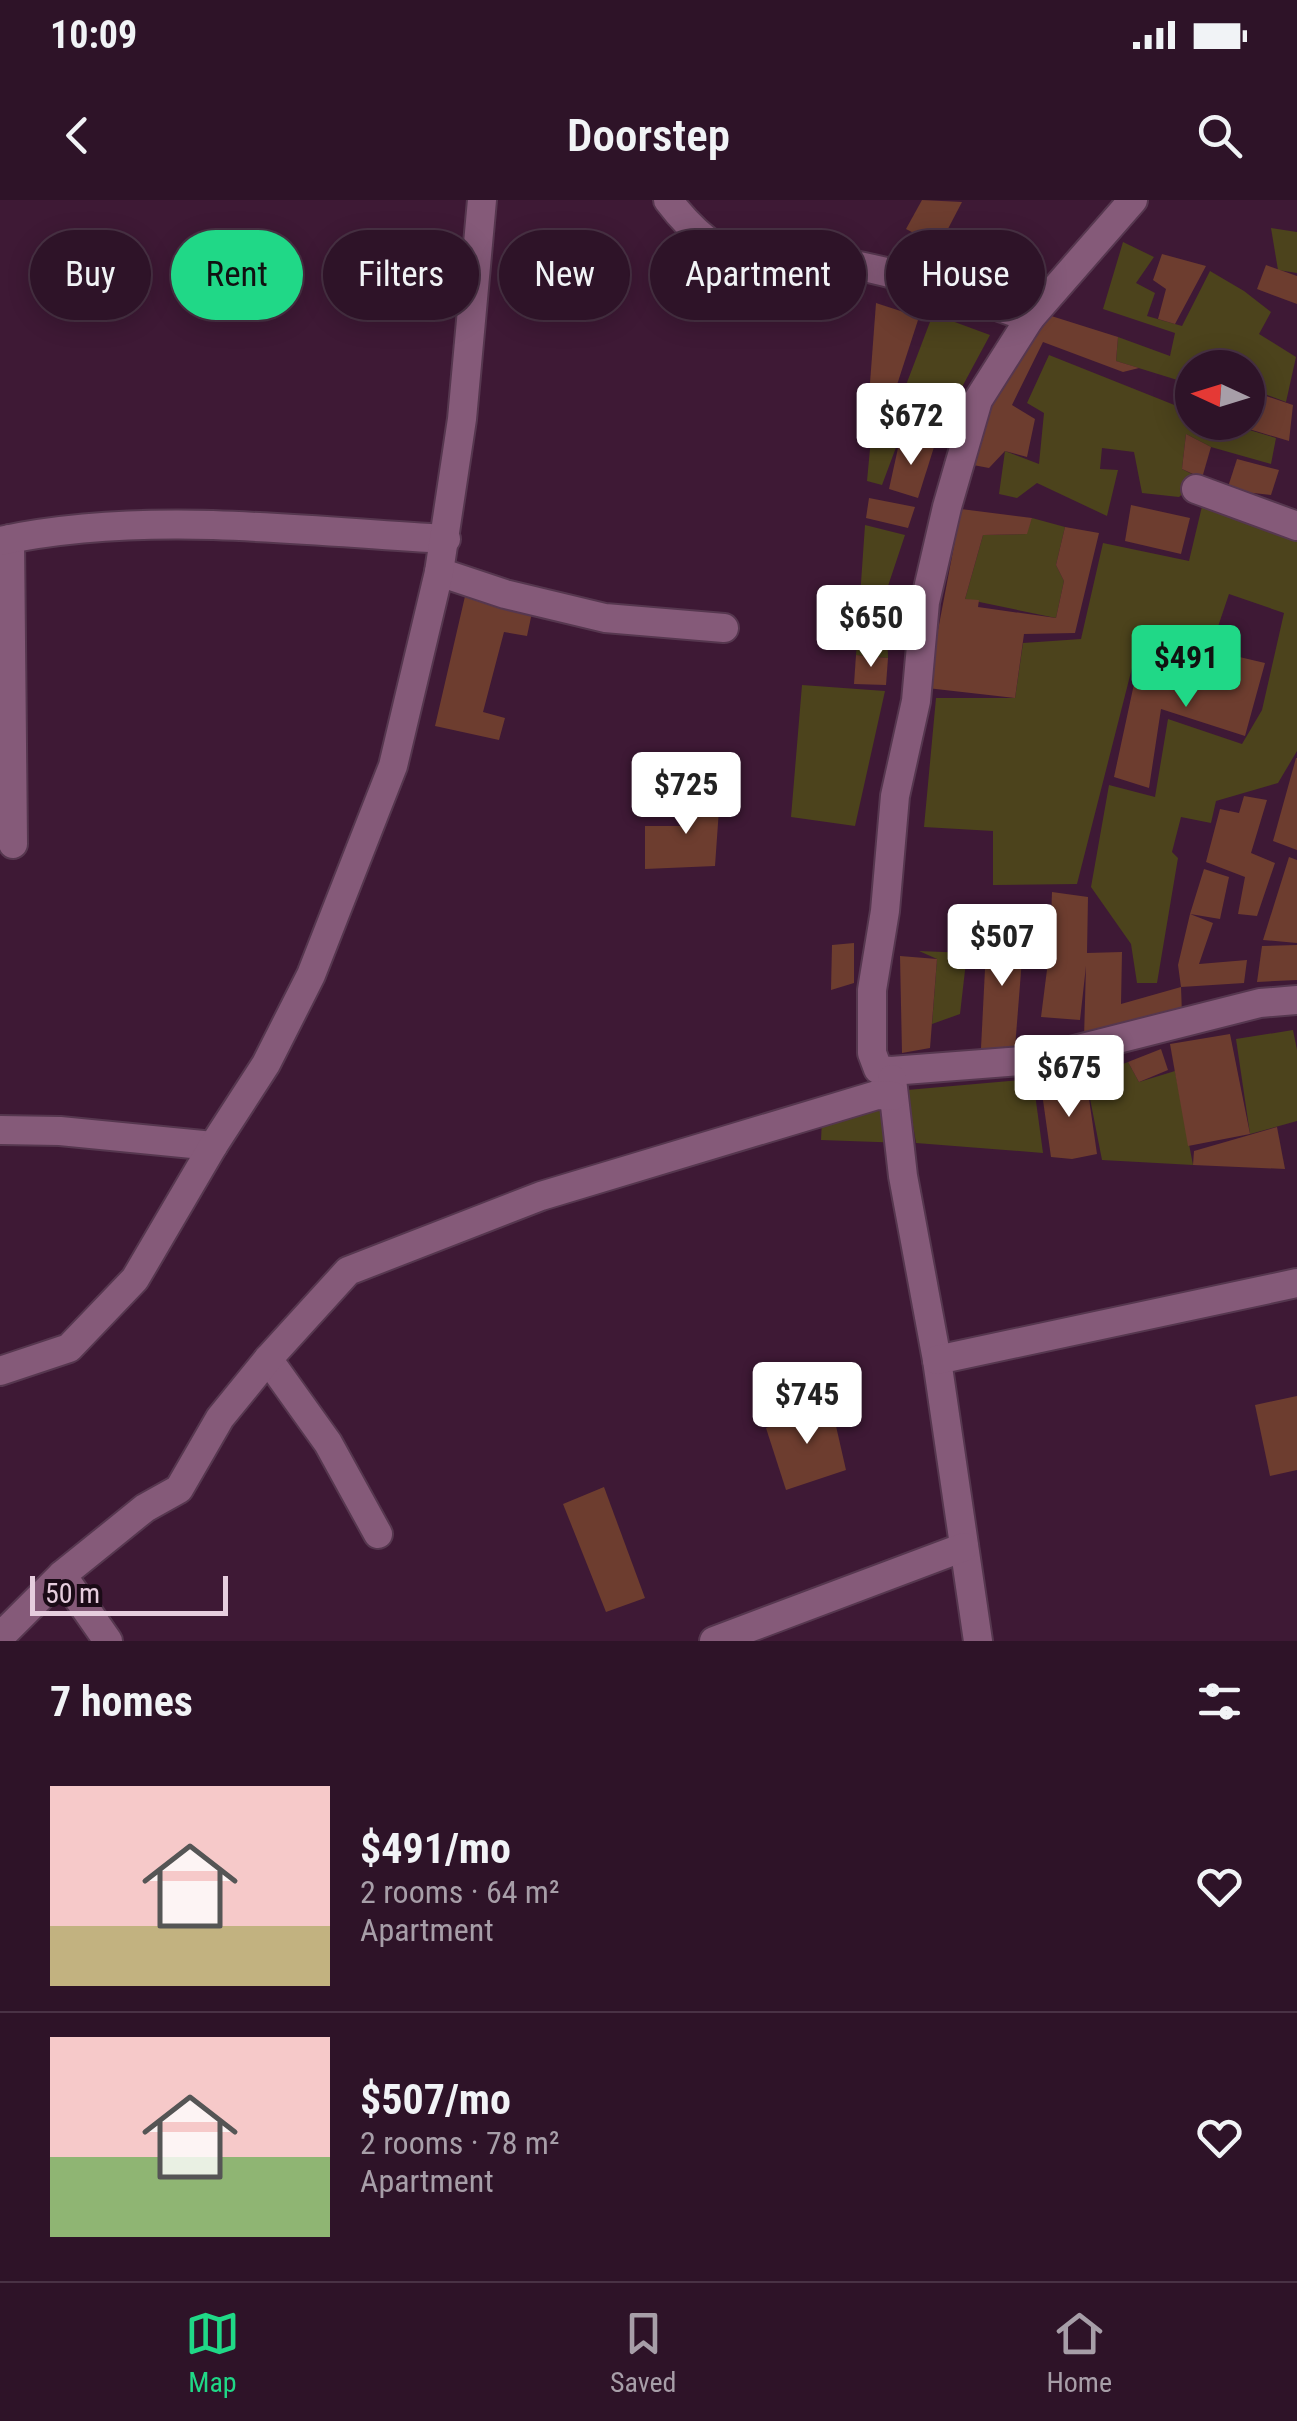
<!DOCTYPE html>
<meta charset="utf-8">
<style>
:root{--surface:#2e1328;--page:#3a2034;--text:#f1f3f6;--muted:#a79ea8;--line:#493245;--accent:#20d887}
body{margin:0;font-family:"Roboto Condensed",sans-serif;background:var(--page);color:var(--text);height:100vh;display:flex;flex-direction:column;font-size:38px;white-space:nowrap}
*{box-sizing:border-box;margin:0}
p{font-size:32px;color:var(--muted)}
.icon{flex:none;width:55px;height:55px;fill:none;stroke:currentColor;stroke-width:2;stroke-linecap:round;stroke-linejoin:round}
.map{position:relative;height:1441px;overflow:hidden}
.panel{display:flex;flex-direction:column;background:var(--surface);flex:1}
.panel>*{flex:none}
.guide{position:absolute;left:30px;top:30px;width:1238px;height:90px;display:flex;gap:20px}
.needle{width:65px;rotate:274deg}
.fabs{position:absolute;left:1175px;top:150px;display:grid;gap:20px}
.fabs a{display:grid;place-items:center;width:90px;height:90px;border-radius:50%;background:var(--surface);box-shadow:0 5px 25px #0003,0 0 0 2px var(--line);font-size:50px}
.scale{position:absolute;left:30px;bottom:25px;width:198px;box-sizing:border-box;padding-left:10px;border:5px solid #e6cdde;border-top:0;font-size:28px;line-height:35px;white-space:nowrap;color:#e6cdde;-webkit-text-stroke:8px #1b0b17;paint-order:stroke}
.price{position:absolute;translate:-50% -85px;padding:0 22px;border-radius:10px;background:#fff;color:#222;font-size:32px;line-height:65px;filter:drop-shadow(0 2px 5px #0008)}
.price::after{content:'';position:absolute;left:50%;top:60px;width:30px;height:22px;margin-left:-15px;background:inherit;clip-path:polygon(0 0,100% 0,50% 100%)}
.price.on{background:var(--accent);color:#111}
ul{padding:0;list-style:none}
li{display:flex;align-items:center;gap:30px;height:250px;padding:0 50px}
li+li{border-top:2px solid var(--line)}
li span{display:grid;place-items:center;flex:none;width:280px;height:200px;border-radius:0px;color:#555}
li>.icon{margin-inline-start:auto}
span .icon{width:120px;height:120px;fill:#fffc;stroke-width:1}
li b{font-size:42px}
h2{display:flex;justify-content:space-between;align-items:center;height:120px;padding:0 50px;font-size:42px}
.chip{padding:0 35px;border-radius:45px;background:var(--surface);box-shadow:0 5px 25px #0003,0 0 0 2px var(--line);font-size:35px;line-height:90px}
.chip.on{background:var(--accent);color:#111}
.status{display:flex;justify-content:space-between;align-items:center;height:70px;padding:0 50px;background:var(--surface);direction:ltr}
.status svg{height:28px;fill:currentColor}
header{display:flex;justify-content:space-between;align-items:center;height:130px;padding:0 50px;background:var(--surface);font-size:45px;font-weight:600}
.tab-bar{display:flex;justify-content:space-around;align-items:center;height:140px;border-top:2px solid var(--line);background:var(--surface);font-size:28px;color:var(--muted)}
.tab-bar a{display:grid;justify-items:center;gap:5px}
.tab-bar .on{color:var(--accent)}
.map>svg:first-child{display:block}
</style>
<div class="status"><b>10:09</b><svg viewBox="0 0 49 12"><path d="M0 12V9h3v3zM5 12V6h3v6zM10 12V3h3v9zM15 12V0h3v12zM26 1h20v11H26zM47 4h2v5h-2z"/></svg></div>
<header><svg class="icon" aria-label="back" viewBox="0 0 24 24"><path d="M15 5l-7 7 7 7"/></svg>Doorstep<svg class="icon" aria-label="search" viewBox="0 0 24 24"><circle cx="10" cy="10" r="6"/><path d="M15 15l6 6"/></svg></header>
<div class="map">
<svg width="1297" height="1441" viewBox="0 0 1297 1441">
<rect width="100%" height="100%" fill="#3e1935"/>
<g fill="#4c431c">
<path d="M1271 28 1297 32V73L1278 70Z"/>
<path d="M1123 42 1154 57 1136 83 1155 93 1147 116 1182 126 1210 71 1244 91 1271 112 1259 134 1296 157 1286 202 1248 188V168H1192L1187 183 1116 161 1118 137 1170 156 1175 133 1103 109Z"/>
<path d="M933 114 990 135 934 239 901 234 882 285 867 281 874 206 895 214Z"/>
<path d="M1049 155 1192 212V222L1226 223 1276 238 1271 264 1211 247 1186 234 1182 269 1200 278 1179 297 1142 293 1134 252 1102 248 1100 269 1118 270 1107 316 1037 283 1017 298 999 294 1005 251 1039 264 1044 213 1027 203Z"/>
<path d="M1203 302 1297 336V551L1278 583 1216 601 1211 623 1181 617 1172 652 1178 658 1157 783H1137L1131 744 1091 687 1109 585 1155 597 1168 519 1242 544 1262 510 1284 413 1229 394 1201 477 1133 464 1077 684 993 685V631L924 627 936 498H1015L1023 443 1081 439 1103 343 1189 361Z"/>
<path d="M1032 318 1065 327 1056 365 1064 381 1056 418 965 399 983 335 1026 334Z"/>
<path d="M865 325 905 335 886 392 888 458 856 455Z"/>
<path d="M802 485 885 491 855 626 791 617Z"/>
<path d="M919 751 967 753 960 814 932 824 937 759Z"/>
<path d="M1293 830 1297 850V921L1250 934 1236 839Z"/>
<path d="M1128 862 1139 882 1175 871 1193 965 1102 960 1086 878Z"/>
<path d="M1033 879 1043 953 916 943 907 890Z"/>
<path d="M896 881 905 943 821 940 822 920Z"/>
</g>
<g fill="#6d3d2f">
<path d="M922 0 962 2 939 46 906 29Z"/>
<path d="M1162 54 1206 66 1175 124 1158 119 1166 89 1153 80Z"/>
<path d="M1266 65 1297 76V104L1257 89Z"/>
<path d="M876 103 919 117 894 194 870 183Z"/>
<path d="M1045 114 1118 137 1116 161 1139 168 1123 172 1043 142 1012 205 1035 219 1027 257 1005 251 989 268 973 265 994 196Z"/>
<path d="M1248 190 1293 205 1289 241 1229 223 1248 222Z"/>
<path d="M1186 234 1211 247 1202 278 1182 269Z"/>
<path d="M900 239 934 247 918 298 889 289Z"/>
<path d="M1237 259 1279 270 1271 295 1227 290Z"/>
<path d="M869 298 915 307 908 328 866 318Z"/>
<path d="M1131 305 1190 318 1181 354 1125 341Z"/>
<path d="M961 309 1032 318 1027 334 983 335 965 399 979 400 978 407 1056 418 1064 381 1056 365 1065 327 1099 333 1075 433 1024 434 1015 498 927 488Z"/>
<path d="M466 392 533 408 527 436 504 432 483 512 505 518 499 540 435 526Z"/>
<path d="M1218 452 1265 463 1245 536 1161 509 1149 588 1114 577 1137 470 1203 489Z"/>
<path d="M856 455 888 458 886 485 854 484Z"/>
<path d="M1296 558H1297V650L1273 641Z"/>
<path d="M720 595 715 666 645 669V626H683L684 596Z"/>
<path d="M1244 596 1267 600 1251 653 1275 663 1257 716 1238 714 1245 677 1206 662 1220 609 1239 613Z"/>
<path d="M1289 657 1297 660V743L1263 740Z"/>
<path d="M1204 669 1229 677 1220 719 1190 714 1213 723 1199 764 1247 760 1244 783 1181 787 1182 814 1084 838 1086 766 1080 820 1041 817 1050 746 1052 692 1088 697 1087 753 1122 752 1121 804 1181 787 1178 765 1190 714Z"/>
<path d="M987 730 1024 734 1015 848H981Z"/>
<path d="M854 743V783L831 790 832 745Z"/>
<path d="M1297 745V780L1257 782 1262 746Z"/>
<path d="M900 756 937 759 930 848 902 853Z"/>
<path d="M1230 834 1250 934 1188 946 1170 844Z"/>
<path d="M1161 849 1168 870 1139 882 1128 862Z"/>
<path d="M1086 878 1097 954 1072 959 1051 957 1041 886Z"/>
<path d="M1277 927 1285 969 1193 965 1194 951Z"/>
<path d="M1297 1196V1270L1270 1276 1255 1205Z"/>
<path d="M831 1204 846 1270 786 1290 766 1228Z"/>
<path d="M604 1287 645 1398 606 1412 563 1304Z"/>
</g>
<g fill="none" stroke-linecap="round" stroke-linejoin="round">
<g stroke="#56374f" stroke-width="32">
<g id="minor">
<path d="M668 0C695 36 736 71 783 70 804 70 822 59 844 63 909 75 969 95 1030 118"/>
<path d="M1133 0 1030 118 978 200 947 307 925 402 916 501 895 596 885 711 872 790V853L878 869 891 871 1035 860 1260 803 1297 800"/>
<path d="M1196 289 1297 326"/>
<path d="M10 339 13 644"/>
<path d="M0 341C145 310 299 331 446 339"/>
<path d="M439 372 505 394 605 418 724 428"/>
<path d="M892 879 903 976 937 1160 978 1441"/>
<path d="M0 930 60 931 213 946"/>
<path d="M268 1159 328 1243 378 1334"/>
<path d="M937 1160 1297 1083"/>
<path d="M0 1171 69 1148 135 1079 213 946 266 864 311 775 393 566 439 372 462 219 482 0"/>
<path d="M62 1375 108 1441"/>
<path d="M0 1437 62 1375 145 1308 179 1289 220 1218 268 1159 348 1071 541 996 877 895 893 896"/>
<path d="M714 1441 964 1347"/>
</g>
</g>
<use href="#minor" stroke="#855a79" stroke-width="28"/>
</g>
</svg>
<div class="fabs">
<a><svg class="needle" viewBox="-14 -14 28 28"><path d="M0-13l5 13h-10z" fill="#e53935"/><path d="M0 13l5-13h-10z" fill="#a79ea8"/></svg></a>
</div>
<div class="scale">50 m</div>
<b class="price" style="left:911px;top:268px">$672</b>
<b class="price" style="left:871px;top:470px">$650</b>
<b class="price on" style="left:1186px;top:510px">$491</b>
<b class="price" style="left:686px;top:637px">$725</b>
<b class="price" style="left:1002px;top:789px">$507</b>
<b class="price" style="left:1069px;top:920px">$675</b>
<b class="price" style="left:807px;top:1247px">$745</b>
<div class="guide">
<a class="chip">Buy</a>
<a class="chip on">Rent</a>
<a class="chip">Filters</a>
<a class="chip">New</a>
<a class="chip">Apartment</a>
<a class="chip">House</a>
</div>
</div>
<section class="panel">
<h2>7 homes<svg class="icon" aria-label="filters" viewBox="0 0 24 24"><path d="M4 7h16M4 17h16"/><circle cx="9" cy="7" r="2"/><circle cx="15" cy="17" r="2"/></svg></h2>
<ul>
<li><span style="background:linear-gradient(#f6c9c9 70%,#c2b280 0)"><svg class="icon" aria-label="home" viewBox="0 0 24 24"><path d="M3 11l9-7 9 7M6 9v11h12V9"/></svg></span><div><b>$491/mo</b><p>2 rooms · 64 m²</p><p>Apartment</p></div><svg class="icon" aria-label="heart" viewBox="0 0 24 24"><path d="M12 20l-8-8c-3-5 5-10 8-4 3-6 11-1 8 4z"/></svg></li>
<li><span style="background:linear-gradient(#f6c9c9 60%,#8fb573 0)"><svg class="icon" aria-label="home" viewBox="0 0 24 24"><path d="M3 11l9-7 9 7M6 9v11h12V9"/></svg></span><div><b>$507/mo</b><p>2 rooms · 78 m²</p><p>Apartment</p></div><svg class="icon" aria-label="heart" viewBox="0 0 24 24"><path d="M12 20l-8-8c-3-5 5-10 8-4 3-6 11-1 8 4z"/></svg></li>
</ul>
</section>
<nav class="tab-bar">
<a class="on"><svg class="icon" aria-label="map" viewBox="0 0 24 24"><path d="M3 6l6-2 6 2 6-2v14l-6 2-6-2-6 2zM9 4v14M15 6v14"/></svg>Map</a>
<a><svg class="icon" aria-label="saved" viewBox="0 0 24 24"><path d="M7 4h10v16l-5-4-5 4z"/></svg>Saved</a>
<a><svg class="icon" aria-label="home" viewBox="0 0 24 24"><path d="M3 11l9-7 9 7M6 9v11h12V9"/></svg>Home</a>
</nav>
